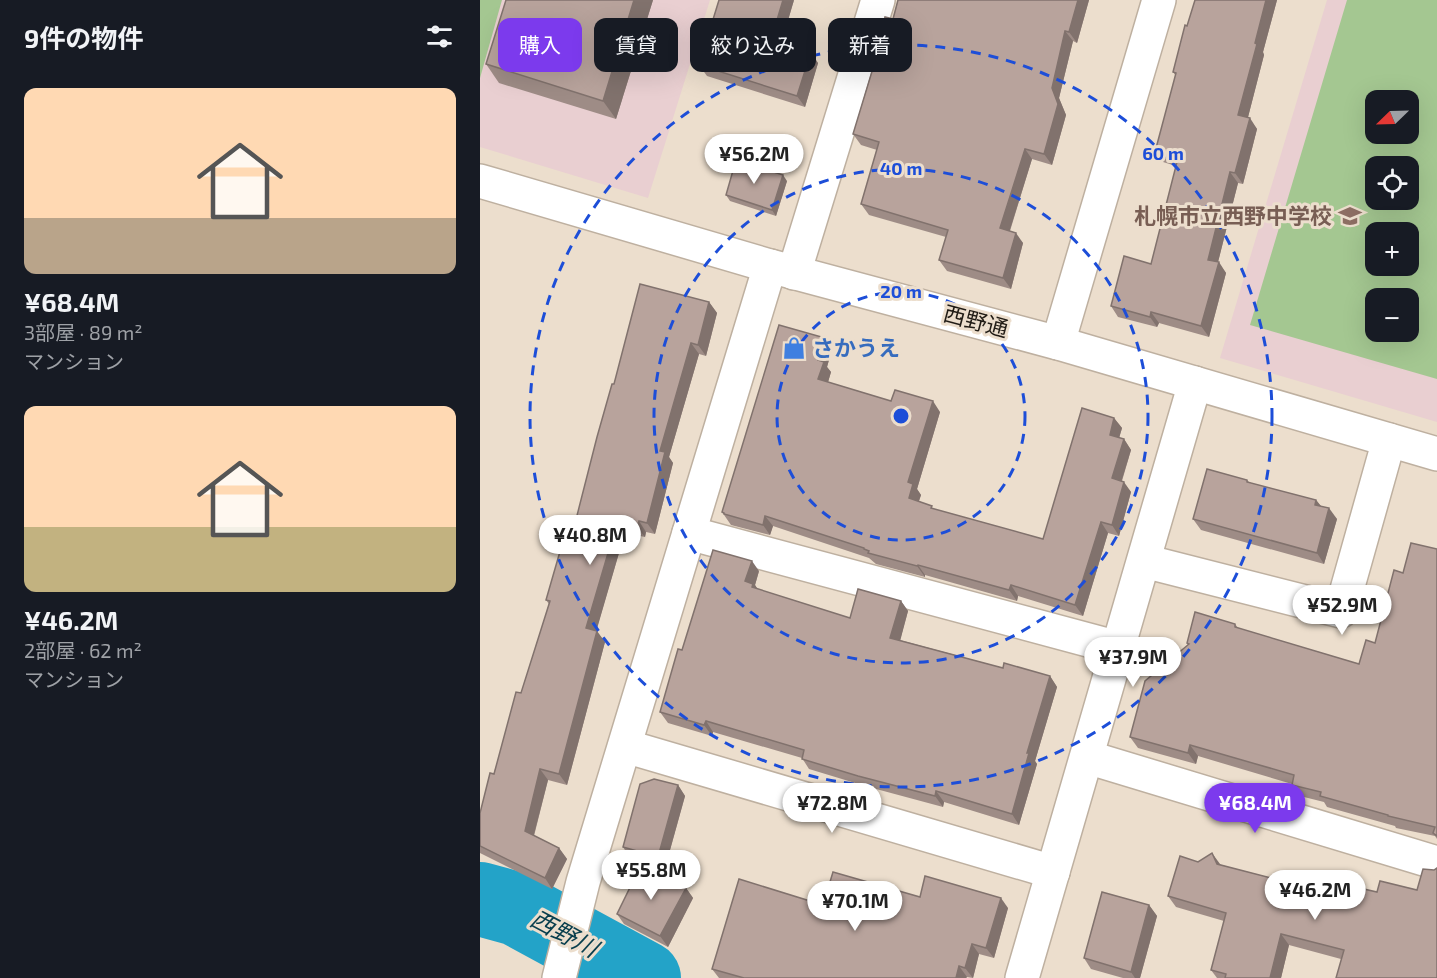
<!DOCTYPE html>
<html lang="ja">
<meta charset="utf-8">
<style>
:root{--surface:#171b24;--page:#20242c;--text:#f1f3f6;--muted:#9ea1a6;--accent:#7c3aed}
body{margin:0;font-family:"Exo 2","Noto Sans JP",sans-serif;background:var(--page);color:var(--text);height:100vh;display:flex;flex-direction:column;font-size:22px;white-space:nowrap}
*{box-sizing:border-box;margin:0}
p{font-size:20px;color:var(--muted)}
.icon{flex:none;width:33px;height:33px;fill:none;stroke:currentColor;stroke-width:2;stroke-linecap:round;stroke-linejoin:round}
.map{position:relative;flex:1;overflow:hidden}
.sheet{display:flex;flex-direction:column;background:var(--surface);width:480px}
.sheet>*{flex:none}
.hud{position:absolute;left:18px;top:18px;width:570px;height:54px;display:flex;gap:12px}
.needle{width:39px;rotate:247deg}
.fabs{position:absolute;left:885px;top:90px;display:grid;gap:12px}
.fabs a{display:grid;place-items:center;width:54px;height:54px;border-radius:12px;background:var(--surface);box-shadow:0 6px 24px #0002;font-size:30px}
.price{position:absolute;translate:-50% -51px;padding:0 14px;border-radius:21px;background:#fff;color:#222;font-size:20px;line-height:39px;filter:drop-shadow(0 2px 3px #0008)}
.price::after{content:'';position:absolute;left:50%;top:36px;width:18px;height:14px;margin-left:-9px;background:inherit;clip-path:polygon(0 0,100% 0,50% 100%)}
.price.on{background:var(--accent);color:#fff}
ul{padding:0;list-style:none}
li{display:grid;align-content:center;gap:12px;height:318px;padding:0 24px}
li span{display:grid;place-items:center;height:186px;border-radius:12px;color:#555}
li>.icon{margin-inline-start:auto}
span .icon{width:108px;height:108px;fill:#fffc;stroke-width:1}
li b{font-size:26px}
h2{display:flex;justify-content:space-between;align-items:center;height:72px;padding:0 24px;font-size:26px}
.tag{padding:0 21px;border-radius:12px;background:var(--surface);box-shadow:0 6px 24px #0002;font-size:21px;line-height:54px}
.tag.on{background:var(--accent);color:#fff}
main{display:flex;flex:1;min-height:0}
.map>svg:first-child{display:block}
</style>
<main>
<section class="sheet">
<h2>9件の物件<svg class="icon" aria-label="filters" viewBox="0 0 24 24"><path d="M4 7h16M4 17h16"/><circle cx="9" cy="7" r="2"/><circle cx="15" cy="17" r="2"/></svg></h2>
<ul>
<li><span style="background:linear-gradient(#ffd9b3 70%,#b9a48a 0)"><svg class="icon" aria-label="home" viewBox="0 0 24 24"><path d="M3 11l9-7 9 7M6 9v11h12V9"/></svg></span><div><b>¥68.4M</b><p>3部屋 · 89 m²</p><p>マンション</p></div></li>
<li><span style="background:linear-gradient(#ffd9b3 65%,#c2b280 0)"><svg class="icon" aria-label="home" viewBox="0 0 24 24"><path d="M3 11l9-7 9 7M6 9v11h12V9"/></svg></span><div><b>¥46.2M</b><p>2部屋 · 62 m²</p><p>マンション</p></div></li>
</ul>
</section>
<div class="map">
<svg width="957" height="978" viewBox="0 0 957 978">
<rect width="100%" height="100%" fill="#ecdecd"/>
<g fill="#e9cfd1" fill-rule="evenodd">
<path d="M0 0H230L168 198 0 147Z"/>
<path d="M847 0H957V422L740 358ZM896 100H928V134H896ZM896 166H928V200H896ZM896 232H928V266H896ZM896 298H928V332H896Z"/>
</g>
<g fill="#a4c791" fill-rule="evenodd">
<path d="M0 0H22L0 78Z"/>
<path d="M867 0H957V379L770 325ZM896 100H928V134H896ZM896 166H928V200H896ZM896 232H928V266H896ZM896 298H928V332H896Z"/>
</g>
<g fill="none" stroke-linecap="round" stroke-linejoin="round">
<path stroke="#23a3c8" stroke-width="74" d="M0 899 37 909 164 978"/>
<g stroke="#beb0a0" stroke-width="36">
<g id="street">
<path d="M314 273 398 0"/>
<path d="M578 343 679 0"/>
<path d="M209 533 638 648"/>
<path d="M664 561 861 611 909 440"/>
<path d="M145 746 573 872"/>
<path d="M607 757 957 863"/>
<path d="M79 978 103 882 290 266"/>
<path d="M542 978 715 383"/>
</g>
</g>
<g stroke="#beb0a0" stroke-width="36">
<path id="secondary" d="M0 181 290 266 578 343 957 454"/>
</g>
<use href="#street" stroke="#fff" stroke-width="33"/>
<use href="#secondary" stroke="#fff" stroke-width="33"/>
</g>
<g fill="#9e8c86">
<path d="M173 0 136 119 19 83 6 64Z"/>
<path d="M314 0 301 43 338 63 325 107 227 76 219 65Z"/>
<path d="M418 0H609L597 43 593 41 579 98 586 115 572 165 552 159 530 231 543 243 531 289 467 271 459 260 466 237 389 215 381 204 397 150 381 145 373 134 396 56 395 55 413 19Z"/>
<path d="M715 0H797L783 52 784 55 768 117 777 129 763 184 758 183 738 262 746 273 729 337 679 323 677 327 638 317 631 306 671 264 696 166 683 162 675 152 696 76 693 72Z"/>
<path d="M307 181 296 216 250 201 246 195Z"/>
<path d="M229 302 237 313 226 356 219 354 189 457 193 463 175 534 166 532 165 537 155 535 151 549 141 546 116 631 125 642 87 785 68 780 54 836 79 848 87 859 72 889 0 853V813L41 693 69 604 66 600 90 543 134 384Z"/>
<path d="M352 349 347 367 351 372 348 382 411 401 460 412 437 489 441 495 439 501 454 509 563 539 634 418 642 428 639 438 644 439 651 450 642 481 651 492 639 536 628 533 603 616 538 596 537 601 445 575V577L396 564 389 558 293 526 290 535 251 525 242 512Z"/>
<path d="M767 480 770 483 836 500 841 506 857 519 844 564 721 530 713 519Z"/>
<path d="M957 549V839L955 836 916 828 915 826 847 807 844 802 820 796 812 784 718 756 716 764 658 748 650 737 708 644 707 643 755 624 758 628 879 664 895 643 923 573Z"/>
<path d="M279 571 275 585 277 589 370 618 421 601 428 611 420 640 523 668 570 676 577 687 555 761 557 764 539 825 464 802 463 807 385 786 329 769 322 758 233 732 232 736 188 723 180 712 202 650Z"/>
<path d="M198 785 205 796 185 868 150 858 143 847Z"/>
<path d="M718 862 741 865 834 889 848 888 897 892 937 890 954 870 957 978 861 959 809 945 801 978H737L731 970 744 921 696 907 688 896Z"/>
<path d="M206 888 213 898 188 947 144 924 137 914Z"/>
<path d="M440 897 528 908 514 958 499 954 493 978 487 977 486 978H239L232 969 343 905Z"/>
<path d="M669 905 677 916 660 978H643L611 969 604 958Z"/>
</g>
<g fill="#81726d">
<path d="M154 0H173L136 119 123 101Z"/>
<path d="M303 0H314L299 51 291 40Z"/>
<path d="M598 0H609L597 43 589 32Z"/>
<path d="M786 0H797L783 52 784 55 766 125 758 115 775 43Z"/>
<path d="M585 31 593 41 579 98 586 115 572 165 564 154 572 88Z"/>
<path d="M331 52 338 63 325 107 317 96Z"/>
<path d="M770 118 777 129 763 184 755 173Z"/>
<path d="M545 149 552 159 527 239 520 228Z"/>
<path d="M750 172 758 183 736 270 728 260Z"/>
<path d="M303 175 307 181 296 216 292 210Z"/>
<path d="M536 233 543 243 531 289 523 278Z"/>
<path d="M739 262 746 273 729 337 721 326Z"/>
<path d="M229 302 237 313 226 356 218 345Z"/>
<path d="M671 312 679 323 677 327 670 317Z"/>
<path d="M345 338 352 349 347 367 351 372 346 389 338 379V360Z"/>
<path d="M211 343 219 354 189 457 193 463 175 534 167 523 180 451Z"/>
<path d="M453 401 460 412 437 489 441 495 436 509 429 498 428 482Z"/>
<path d="M634 418 642 428 637 445 630 435Z"/>
<path d="M644 439 651 450 639 489 632 478Z"/>
<path d="M644 482 651 492 639 536 632 525Z"/>
<path d="M836 500 844 510 835 505Z"/>
<path d="M849 508 857 519 844 564 837 553Z"/>
<path d="M285 516 293 526 290 535 283 525Z"/>
<path d="M159 521 166 532 165 537 157 527Z"/>
<path d="M621 522 628 533 603 616 595 605Z"/>
<path d="M147 524 155 535 151 549 144 538Z"/>
<path d="M133 536 141 546 114 639 106 628Z"/>
<path d="M272 561 279 571 275 585 281 594 265 581Z"/>
<path d="M438 565 445 575V577L437 566Z"/>
<path d="M531 585 538 596 537 601 529 590Z"/>
<path d="M421 601 428 611 418 649 410 638Z"/>
<path d="M117 631 125 642 87 785 79 774Z"/>
<path d="M570 676 577 687 555 761 557 764 539 825 532 814 547 753Z"/>
<path d="M226 721 233 732 232 736 224 725Z"/>
<path d="M710 745 718 756 716 764 708 753Z"/>
<path d="M60 769 68 780 52 842 45 831Z"/>
<path d="M198 785 205 796 185 868 178 857Z"/>
<path d="M456 791 464 802 463 807 455 796Z"/>
<path d="M79 848 87 859 72 889 65 878Z"/>
<path d="M732 853 740 864 745 876 737 864Z"/>
<path d="M206 888 213 898 188 947 180 936Z"/>
<path d="M521 898 528 908 514 958 506 948Z"/>
<path d="M669 905 677 916 660 978H655L651 972Z"/>
<path d="M801 934 809 945 801 978H790Z"/>
<path d="M492 944 499 954 493 978 485 968Z"/>
<path d="M479 966 487 977 486 978H476Z"/>
</g>
<g fill="#b8a39c" stroke="#81726d" stroke-width="1.5">
<path d="M26 0H154L123 101 6 64Z"/>
<path d="M239 0H303L291 40 331 52 317 96 219 65Z"/>
<path d="M418 0H598L589 32 585 31 572 88 578 104 564 154 545 149 520 228 536 233 523 278 459 260 468 230 381 204 399 142 373 134 397 55H395L405 17 413 19Z"/>
<path d="M715 0H786L775 43 777 44 758 115 770 118 755 173 750 172 728 260 739 262 721 326 671 312 670 317 631 306 644 256 671 264 698 158 675 152 696 73 693 72 705 25 707 26Z"/>
<path d="M256 160 303 175 292 210 246 195Z"/>
<path d="M160 284 229 302 218 345 211 343 180 451 185 452 167 523 159 521 157 527 147 524 144 538 133 536 106 628 117 631 79 774 60 769 45 831 79 848 65 878 0 846V813L10 773 14 774 36 692 41 693 70 601 66 600 83 541 90 543 117 437 132 384H134Z"/>
<path d="M299 325 345 338 338 360 344 362 338 379 411 401 415 390 453 401 428 482 433 484 429 498 452 506 451 508 563 539 602 408 634 418 630 435 644 439 632 478 644 482 632 525 621 522 595 605 531 585 529 590 438 565 437 566 388 553 389 551 384 549V548L285 516 283 525 244 514V513L242 512Z"/>
<path d="M727 469 767 480V482L836 500 835 505 849 508 837 553 713 519Z"/>
<path d="M931 543 957 549V836L953 833 955 827 908 816V815L840 796 841 792 812 785 814 775 710 745 708 753 650 737 665 681 709 644 707 643 715 612 755 624V627L879 664 886 640 895 643 914 570 923 573Z"/>
<path d="M233 550 272 561 265 581 273 584 272 587 370 618 378 589 421 601 410 638 523 668 524 663 570 676 547 753H549L532 814 456 791 455 796 378 776 322 759 324 750 226 721 224 725 180 712 198 649 202 650Z"/>
<path d="M174 779 198 785 178 857 143 847 160 784Z"/>
<path d="M732 853 737 864 834 889 835 885 848 888 849 881 897 892 900 881 937 890 943 869 954 870 957 868V978H856L864 950 801 934 790 978H745L746 974 731 970 746 913 688 896 700 856 718 862Z"/>
<path d="M161 865 206 888 180 936 137 914Z"/>
<path d="M353 872 440 897 445 876 521 898 506 948 492 944 485 968 479 966 476 978H264L232 969 259 879 343 905Z"/>
<path d="M622 892 669 905 651 972 604 958Z"/>
</g>
<g fill="none" stroke="#1d4ed8" stroke-width="3" stroke-dasharray="10 8">
<circle cx="421" cy="416" r="124"/>
<circle cx="421" cy="416" r="247"/>
<circle cx="421" cy="416" r="371"/>
</g>
<defs>
<g id="school-bare" transform="scale(1.8)"><path d="M0-5L7-2L0 1L-7-2ZM-4 1L0 2.5L4 1V4Q0 6-4 4Z" fill="#8d6e63" stroke="#ecdecd" stroke-width="2.5" paint-order="stroke"/></g>
<g id="shop-bare" transform="scale(1.8)"><path d="M-5-2.5h2.3a2.7 3.5 0 0 1 5.4 0H5L5.5 6h-11ZM-1.5-2.5h3a1.5 2.3 0 0 0-3 0Z" fill="#3f7fe0" stroke="#ecdecd" stroke-width="2.5" paint-order="stroke"/></g>
</defs>
<g fill-rule="evenodd">
<use href="#school-bare" x="870" y="216"/>
<use href="#shop-bare" x="314" y="348"/>
</g>
<g text-anchor="middle" stroke-width="6" stroke-linejoin="round" paint-order="stroke">
<g font-size="22" font-weight="bold" fill="#785e54" stroke="#ecdecd" text-anchor="end">
<text x="852" y="224">札幌市立西野中学校</text>
</g>
<g font-size="22" fill="#201b15" stroke="#ecdecd">
<text transform="translate(496 321) rotate(15)" y="8">西野通</text>
</g>
<g font-size="22" font-weight="bold" fill="#366cbe" stroke="#ecdecd" text-anchor="start">
<text x="332" y="356">さかうえ</text>
</g>
<g font-size="24" font-style="italic" fill="#083e4d" stroke="#ecdecd">
<text transform="translate(84 934) rotate(28)" y="8">西野川</text>
</g>
</g>
<circle cx="421" cy="416" r="9" fill="#1d4ed8" stroke="#ecdecd" stroke-width="3"/>
<g font-size="18" text-anchor="middle" font-weight="bold" fill="#1d4ed8" stroke="#ecdecd" stroke-width="6" stroke-linejoin="round" paint-order="stroke">
<text x="683" y="160">60 m</text>
<text x="421" y="175">40 m</text>
<text x="421" y="298">20 m</text>
</g>
</svg>
<div class="fabs">
<a><svg class="needle" viewBox="-14 -14 28 28"><path d="M0-13l5 13h-10z" fill="#e53935"/><path d="M0 13l5-13h-10z" fill="#9ea1a6"/></svg></a>
<a><svg class="icon" aria-label="locate" viewBox="0 0 24 24"><circle cx="12" cy="12" r="6"/><path d="M12 2v4M12 18v4M2 12h4M18 12h4"/></svg></a>
<a>+</a>
<a>−</a>
</div>
<b class="price" style="left:274px;top:185px">¥56.2M</b>
<b class="price" style="left:110px;top:566px">¥40.8M</b>
<b class="price" style="left:862px;top:636px">¥52.9M</b>
<b class="price" style="left:653px;top:688px">¥37.9M</b>
<b class="price" style="left:352px;top:834px">¥72.8M</b>
<b class="price on" style="left:775px;top:834px">¥68.4M</b>
<b class="price" style="left:171px;top:901px">¥55.8M</b>
<b class="price" style="left:835px;top:921px">¥46.2M</b>
<b class="price" style="left:375px;top:932px">¥70.1M</b>
<div class="hud">
<a class="tag on">購入</a>
<a class="tag">賃貸</a>
<a class="tag">絞り込み</a>
<a class="tag">新着</a>
</div>
</div>
</main>
